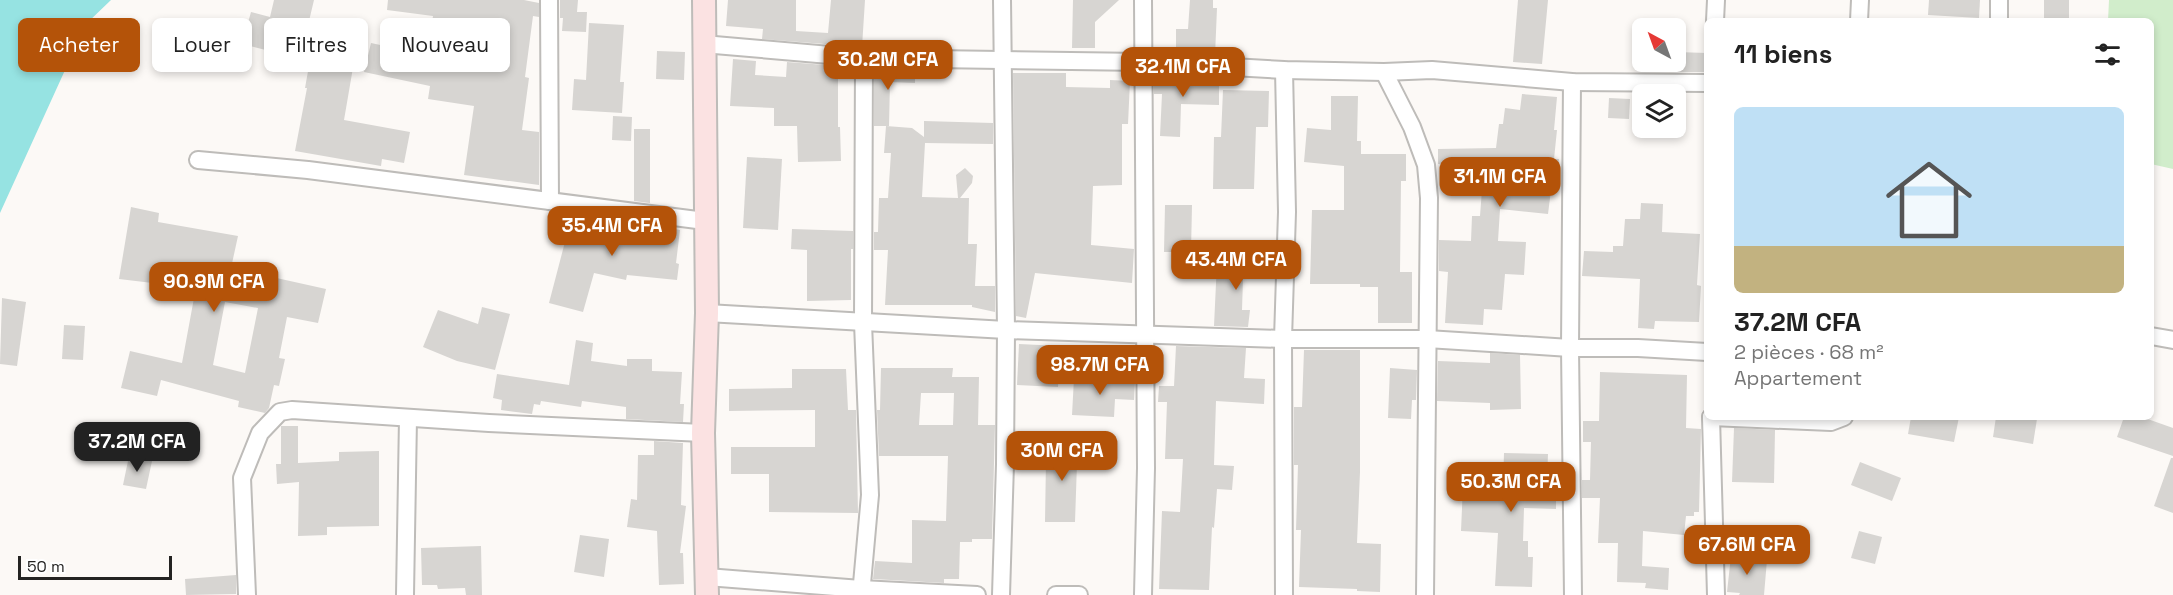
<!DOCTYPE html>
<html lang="fr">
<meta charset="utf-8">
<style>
:root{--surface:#fff;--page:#f6f6f6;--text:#222;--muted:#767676;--accent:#b45309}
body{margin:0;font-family:"Space Grotesk",sans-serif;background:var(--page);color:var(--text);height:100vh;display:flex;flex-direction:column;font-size:22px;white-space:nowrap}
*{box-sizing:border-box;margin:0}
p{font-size:20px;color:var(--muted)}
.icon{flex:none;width:33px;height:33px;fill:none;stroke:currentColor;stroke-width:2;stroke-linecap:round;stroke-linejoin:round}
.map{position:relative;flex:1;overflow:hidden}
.details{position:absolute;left:1704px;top:18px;width:450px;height:402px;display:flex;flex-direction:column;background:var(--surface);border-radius:9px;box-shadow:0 3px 9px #0003}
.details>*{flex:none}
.top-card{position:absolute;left:18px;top:18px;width:570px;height:54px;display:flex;gap:12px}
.needle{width:39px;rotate:319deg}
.tools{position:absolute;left:1632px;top:18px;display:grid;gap:12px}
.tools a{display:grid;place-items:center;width:54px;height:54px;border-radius:9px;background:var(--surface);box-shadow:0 3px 9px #0003;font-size:30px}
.scale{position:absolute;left:18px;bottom:15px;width:154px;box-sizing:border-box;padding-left:6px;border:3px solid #242322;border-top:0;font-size:16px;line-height:21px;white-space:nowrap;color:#242322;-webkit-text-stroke:4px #fff;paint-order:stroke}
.price{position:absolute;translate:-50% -51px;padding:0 14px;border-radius:12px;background:var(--accent);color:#fff;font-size:20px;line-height:39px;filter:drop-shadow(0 2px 3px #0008)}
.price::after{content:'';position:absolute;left:50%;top:36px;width:18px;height:14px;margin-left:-9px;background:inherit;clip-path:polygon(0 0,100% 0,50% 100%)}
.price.on{background:#222;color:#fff}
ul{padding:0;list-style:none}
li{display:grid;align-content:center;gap:12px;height:318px;padding:0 30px}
li span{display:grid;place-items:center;height:186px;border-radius:9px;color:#555}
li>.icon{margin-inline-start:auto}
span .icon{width:108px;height:108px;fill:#fffc;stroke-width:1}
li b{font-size:26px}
h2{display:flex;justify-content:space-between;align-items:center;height:72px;padding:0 30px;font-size:26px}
.chip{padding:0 21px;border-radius:9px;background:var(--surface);box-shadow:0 3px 9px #0003;font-size:21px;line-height:54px}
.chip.on{background:var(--accent);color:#fff}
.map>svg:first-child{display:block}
</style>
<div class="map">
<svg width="2173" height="595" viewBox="0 0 2173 595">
<rect width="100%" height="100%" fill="#fcf9f6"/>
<path fill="#d1edcb" d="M2109 0H2173V169L2151 164V21H2108Z"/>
<path fill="#96e3e2" d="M0 0H111L86 24 0 213Z"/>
<g fill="#d7d5d2" fill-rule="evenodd">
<path d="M274 0H314L300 59 242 44 251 12 270 17Z"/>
<path d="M388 0H524L539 3V17L533 16 525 77 529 78 522 130 539 132V185L464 175 474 106 428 99 430 86 364 72 371 43 427 55 433 16 387 10Z"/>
<path d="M560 0H578L577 12H587L586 32 562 31 563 18H560Z"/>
<path d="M728 0H796V31L828 33 831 0H865L862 47 762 39 763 29 726 26Z"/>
<path d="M1073 0H1119L1095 22V48H1072Z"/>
<path d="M1190 0H1213V8H1217L1215 56 1176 53V29H1188Z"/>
<path d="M1518 0H1548L1542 64 1513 62Z"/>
<path d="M1929 0H1980L1979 18 1928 15Z"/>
<rect x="2044" y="0" width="25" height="21"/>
<path d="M589 23 624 25 620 82H624L622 113 572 110 574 79 586 80Z"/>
<path d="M312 49 355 56 344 120 410 132 404 163 382 159 381 166 295 151 307 88H305Z"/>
<path d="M657 51 685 52 684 80 656 79Z"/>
<path d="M1676 52 1707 53V72H1676Z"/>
<path d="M733 59 756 61 755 75 786 77 787 62 838 66V127H840L841 161 798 162 797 126H774V108L730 106Z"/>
<path d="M874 69H915V83L890 82 889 126H874Z"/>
<path d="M1013 73H1066V87L1110 88V80L1130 81 1128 124H1122V185L1093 186 1091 245 1134 249 1132 283 1035 273 1026 318 1016 316Z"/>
<path d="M1175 74 1219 77V105L1181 104 1180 137 1160 136 1162 94H1154V75L1175 76Z"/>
<path d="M1223 90 1269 91 1268 127H1256L1254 189H1213L1214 137H1221Z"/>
<path d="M1522 94 1557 97 1554 130H1557L1554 159H1559L1557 182H1552L1548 214 1500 209 1498 241 1526 242 1524 275 1505 274 1502 310 1484 309 1483 325 1445 323 1448 272 1439 271V240L1471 241 1472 216H1480L1484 163 1438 164V149L1496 148 1499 124H1503L1505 108 1520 110Z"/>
<path d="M1331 96H1358L1357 141H1361V154H1406V181H1401L1400 272H1412V323H1378V287H1360V284H1310L1312 210H1344V166L1304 162 1307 128 1331 130Z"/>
<path d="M1609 98 1630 99 1629 119 1608 118Z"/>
<path d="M613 116 632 117 631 141 612 140Z"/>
<path d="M924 121 993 123V144L925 143 922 197 958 198 956 175 965 168 973 176 972 183 960 198H969L968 244H977L975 286H995V312L972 307V305H885L888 250H874V232H878L879 198H888L891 153H884L886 126 912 128 924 137Z"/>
<path d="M634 129H650V203L634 201Z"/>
<path d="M747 157 782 159 778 230 743 228Z"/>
<path d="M1641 203 1663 204 1662 232 1700 234 1697 285 1701 286 1699 322 1655 321 1654 329 1638 328 1640 279 1582 276 1584 251 1613 252V246H1623L1625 219H1640Z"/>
<path d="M1165 205H1192L1191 252H1164Z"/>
<path d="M131 207 159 213 158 222 238 236 231 268 326 289 318 323 287 317 279 358 285 359 279 386 274 385 269 408 265 413 238 407 239 401 161 380 157 396 121 388 130 351 182 363 194 298 185 296 186 287 119 279ZM225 302 258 308 245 373 213 365Z"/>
<path d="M572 215 621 226 622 221 680 230 676 263 679 264 677 280 627 275 626 280 594 273 583 312 549 303Z"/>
<path d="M792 229 853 231V249H851V300L807 301V250L791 249Z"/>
<path d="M1217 262 1275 264 1274 279H1243L1242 310H1250L1248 327 1214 326Z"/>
<path d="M2 298 26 302 17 366 0 364Z"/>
<path d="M482 307 510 314 495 370 457 361 423 347 438 310 478 324Z"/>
<path d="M64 325 85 326 83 360 62 359Z"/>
<path d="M576 340 593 343 591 361 627 366V359H652V371L682 372 680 404H684L683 422 626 419V407L582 401 581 407 541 401 540 405 534 404 532 414 501 410 502 400 493 398 497 374 569 385Z"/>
<path d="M1019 344 1060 346 1058 387 1017 385Z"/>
<path d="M1176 346 1246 348 1244 378 1265 379 1264 404 1216 401 1214 465 1234 466 1232 490 1217 489 1214 528 1212 527 1209 590 1159 589 1162 511 1180 512 1183 459H1165L1167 402H1158L1159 386H1174Z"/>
<path d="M1304 350H1360V472L1357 543 1381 544 1380 592 1357 591V589L1299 587 1301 530H1296L1298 465H1294V407H1302Z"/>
<path d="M1490 353 1520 355 1521 409 1490 410V403L1437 401 1438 361 1490 363Z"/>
<path d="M881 368H953L952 377H979L978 425H995L992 539H972V542H960L959 579H944V583L873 579 875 561 912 563V520L946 521 948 456H879L877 410H880ZM921 393H954L953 425H919Z"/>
<path d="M1390 368 1417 370 1416 400H1412L1411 419 1388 418Z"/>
<path d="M792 369H846L848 410H856L858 513 769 512V474H731V447H815V410L729 411V389L792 388Z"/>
<path d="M1600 372 1687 375 1686 428 1701 429 1699 512H1694V516H1686L1684 535 1643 531 1642 566 1669 568 1668 590 1645 588 1646 583 1617 582 1618 543H1598L1600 498H1582V480H1590L1591 442H1583V421H1599Z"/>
<path d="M1074 378 1135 382 1134 400 1115 399 1114 417 1072 415Z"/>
<path d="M1911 417H1959L1954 442 1908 434Z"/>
<path d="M1996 417H2024L2037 419 2033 444 1993 437Z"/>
<path d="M2124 417H2142L2173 428V456L2117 437Z"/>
<path d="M281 426H298V463L339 461V452L379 451V526L327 527V535L298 536 299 482 277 484 276 464H281Z"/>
<path d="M1734 428 1775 430 1774 483 1732 482Z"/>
<path d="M1060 434H1078L1075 522H1045L1046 460H1059Z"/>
<path d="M654 441 683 443 681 505 686 506 680 553H683L684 584 659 585 657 531 627 527 631 499 637 500 638 455H654Z"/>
<path d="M1504 453 1548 454 1547 479 1561 480V497H1556V509L1524 508 1523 541H1528V557H1533L1532 587 1495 586 1498 533 1461 531 1463 485 1503 486Z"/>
<path d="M129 456 152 461 146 489 123 485Z"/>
<path d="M2171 458H2173V513L2154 506Z"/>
<path d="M1860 462 1901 478 1892 501 1851 485Z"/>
<path d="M1859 531 1882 537 1875 564 1851 558Z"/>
<path d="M580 535 609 539 604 577 574 572Z"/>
<path d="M481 546 482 595H466L465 588 438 589 437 585H422L421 548Z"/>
<path d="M1731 556 1767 560 1764 595H1739L1740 593 1727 592Z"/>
<path d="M236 575V594L186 595 185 579Z"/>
</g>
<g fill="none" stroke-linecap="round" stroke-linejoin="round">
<g stroke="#bebcb9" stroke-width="20">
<g id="street">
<path d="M549 0 550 201"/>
<path d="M1715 21 1716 0"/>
<path d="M1859 21 1860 0"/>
<path d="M1999 21V0"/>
<path d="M703 44 864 58 1144 62 1284 70 1384 72 1432 70 1572 82 1707 83"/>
<path d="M1284 70 1287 212 1283 339 1284 595"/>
<path d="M1384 72 1412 127 1426 165 1429 198 1425 595"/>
<path d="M1572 82 1570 348 1573 595"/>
<path d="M198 160 308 170 705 221"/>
<path d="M707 313 1006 330 1283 339H1427L1570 348H1638L1707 352"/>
<path d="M2151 336 2173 340"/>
<path d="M1711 417 1716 595"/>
<path d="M1711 417 1831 422 1844 417"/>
<path d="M707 577 861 589 977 595"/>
<path d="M247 595 242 478 260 433 280 412 292 410 489 423 703 433"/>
<path d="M405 595 408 418"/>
<path d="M861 595 870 495 863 323 864 58"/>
<path d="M1001 595 1005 464 1006 330 1002 0"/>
<path d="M1056 595H1079"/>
<path d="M1143 595 1146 468 1143 0"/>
</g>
</g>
<g stroke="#bebcb9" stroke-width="26">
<path id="secondary" d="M704 0 707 313 703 433 707 595"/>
</g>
<use href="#street" stroke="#fff" stroke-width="16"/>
<use href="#secondary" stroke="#fbe2e2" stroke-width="22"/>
</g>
</svg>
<div class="tools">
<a><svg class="needle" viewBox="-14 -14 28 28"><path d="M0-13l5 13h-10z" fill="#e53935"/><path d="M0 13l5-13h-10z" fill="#767676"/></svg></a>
<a><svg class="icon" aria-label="layers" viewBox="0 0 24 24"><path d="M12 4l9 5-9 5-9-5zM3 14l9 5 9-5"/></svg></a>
</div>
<div class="scale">50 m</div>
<b class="price" style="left:888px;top:91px">30.2M CFA</b>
<b class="price" style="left:1183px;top:98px">32.1M CFA</b>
<b class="price" style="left:1500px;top:208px">31.1M CFA</b>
<b class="price" style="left:612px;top:257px">35.4M CFA</b>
<b class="price" style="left:1236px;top:291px">43.4M CFA</b>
<b class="price" style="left:214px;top:313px">90.9M CFA</b>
<b class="price" style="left:1100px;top:396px">98.7M CFA</b>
<b class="price on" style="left:137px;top:473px">37.2M CFA</b>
<b class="price" style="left:1062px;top:482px">30M CFA</b>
<b class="price" style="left:1511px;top:513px">50.3M CFA</b>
<b class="price" style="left:1747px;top:576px">67.6M CFA</b>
<div class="top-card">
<a class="chip on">Acheter</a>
<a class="chip">Louer</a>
<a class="chip">Filtres</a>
<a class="chip">Nouveau</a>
</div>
<section class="details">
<h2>11 biens<svg class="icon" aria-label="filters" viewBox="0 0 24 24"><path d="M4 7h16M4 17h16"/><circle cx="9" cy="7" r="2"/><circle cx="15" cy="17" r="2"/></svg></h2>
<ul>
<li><span style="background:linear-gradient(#bfe0f5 75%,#c2b280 0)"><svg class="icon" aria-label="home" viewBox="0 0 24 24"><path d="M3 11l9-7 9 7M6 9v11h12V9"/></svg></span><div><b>37.2M CFA</b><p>2 pièces · 68 m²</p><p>Appartement</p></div></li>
</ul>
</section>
</div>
